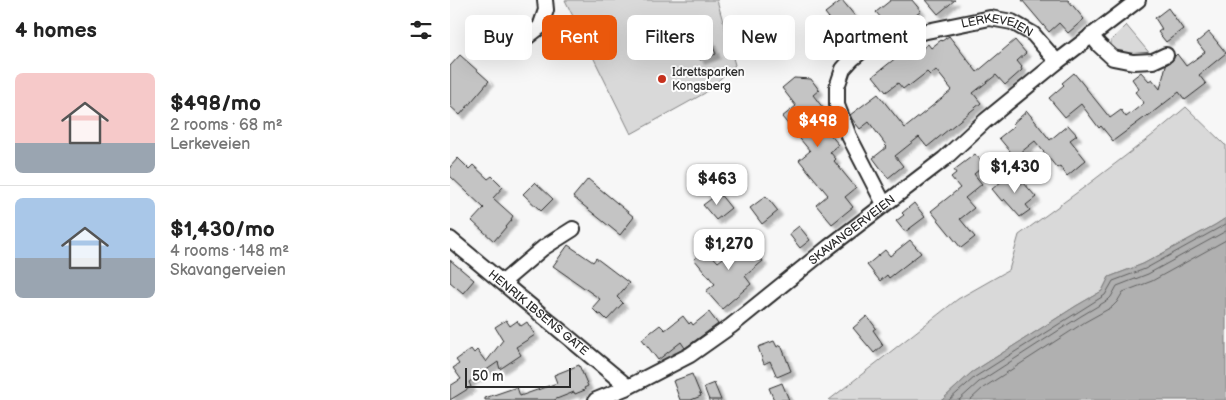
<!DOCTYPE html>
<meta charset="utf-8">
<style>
:root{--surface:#fff;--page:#f6f6f6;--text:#222;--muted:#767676;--line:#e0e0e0;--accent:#ea580c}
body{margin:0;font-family:"Balsamiq Sans",sans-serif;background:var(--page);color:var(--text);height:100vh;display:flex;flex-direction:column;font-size:19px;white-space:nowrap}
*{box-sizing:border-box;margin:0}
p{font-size:16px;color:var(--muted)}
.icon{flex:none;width:28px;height:28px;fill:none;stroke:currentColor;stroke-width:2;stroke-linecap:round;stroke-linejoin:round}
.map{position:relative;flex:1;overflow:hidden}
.panel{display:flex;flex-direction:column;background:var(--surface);width:450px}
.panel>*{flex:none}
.guide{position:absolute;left:15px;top:15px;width:475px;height:45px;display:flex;gap:10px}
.scale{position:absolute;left:15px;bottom:12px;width:106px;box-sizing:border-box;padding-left:5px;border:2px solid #2b2b2b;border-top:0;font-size:14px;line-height:18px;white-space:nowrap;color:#2b2b2b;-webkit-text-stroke:4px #fff;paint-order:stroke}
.price{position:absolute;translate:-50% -42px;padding:0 11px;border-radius:10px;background:#fff;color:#222;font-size:16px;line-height:32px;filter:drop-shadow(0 1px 2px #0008)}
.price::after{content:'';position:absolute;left:50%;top:30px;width:15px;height:11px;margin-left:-8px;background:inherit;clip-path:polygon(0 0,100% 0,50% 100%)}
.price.current{background:var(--accent);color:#fff}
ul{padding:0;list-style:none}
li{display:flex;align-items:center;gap:15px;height:125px;padding:0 15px}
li+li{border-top:1px solid var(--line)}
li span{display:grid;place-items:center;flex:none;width:140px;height:100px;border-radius:8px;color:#555}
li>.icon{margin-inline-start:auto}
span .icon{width:60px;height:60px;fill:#fffc;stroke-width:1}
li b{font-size:21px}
h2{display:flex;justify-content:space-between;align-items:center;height:60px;padding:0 15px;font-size:21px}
.tag{padding:0 18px;border-radius:8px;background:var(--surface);box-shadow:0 5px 20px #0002;font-size:18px;line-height:45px}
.tag.current{background:var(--accent);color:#fff}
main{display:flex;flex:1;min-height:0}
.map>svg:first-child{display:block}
</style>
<main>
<section class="panel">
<h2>4 homes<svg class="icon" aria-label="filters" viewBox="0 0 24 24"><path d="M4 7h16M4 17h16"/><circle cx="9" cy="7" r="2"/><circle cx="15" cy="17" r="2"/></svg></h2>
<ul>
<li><span style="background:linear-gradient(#f6c9c9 70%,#9aa5b1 0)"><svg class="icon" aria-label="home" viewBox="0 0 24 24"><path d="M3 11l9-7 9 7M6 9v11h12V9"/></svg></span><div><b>$498/mo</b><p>2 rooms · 68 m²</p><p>Lerkeveien</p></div></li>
<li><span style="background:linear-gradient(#a9c7e8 60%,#9aa5b1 0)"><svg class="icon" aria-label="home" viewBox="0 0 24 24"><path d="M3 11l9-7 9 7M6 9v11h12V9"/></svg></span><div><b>$1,430/mo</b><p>4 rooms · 148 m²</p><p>Skavangerveien</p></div></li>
</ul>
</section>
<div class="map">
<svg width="776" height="400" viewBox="0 0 776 400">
<defs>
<filter id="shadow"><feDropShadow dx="4.5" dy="4.5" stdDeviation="1" flood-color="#0004"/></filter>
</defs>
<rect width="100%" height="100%" fill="#f7f7f7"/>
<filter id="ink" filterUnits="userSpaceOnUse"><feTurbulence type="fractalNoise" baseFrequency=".02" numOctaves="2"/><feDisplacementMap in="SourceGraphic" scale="10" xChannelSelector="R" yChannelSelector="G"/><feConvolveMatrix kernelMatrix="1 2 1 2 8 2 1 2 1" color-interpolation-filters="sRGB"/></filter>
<g filter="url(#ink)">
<g fill="#d9d9d9" stroke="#828282">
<path d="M115 0H267L285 65 255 93 181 134Z"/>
<path d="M676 25 701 55 675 57 661 49V40Z"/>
<path d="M736 107 775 145H776V218L765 225 693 264 659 277 652 291 626 306 521 373 492 400H379L508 299 559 270 569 235 636 186 704 134Z"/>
</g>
<path fill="#b0b0b0" stroke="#7b7b7b" d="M776 218V400H492L521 373 626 306 652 291 659 277 693 264 765 225Z"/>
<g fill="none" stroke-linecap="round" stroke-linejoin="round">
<g stroke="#606060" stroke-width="1">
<path d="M499 400 525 377 655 295 663 281 695 269 776 224"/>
<path d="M509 400 529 382 631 316 658 300 661 297 667 286 698 274 776 231"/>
<path d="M520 400 533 388 635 322 662 307 667 302 673 292 702 281 776 240"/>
</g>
</g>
<g fill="#c4c4c4" stroke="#2b2b2b" filter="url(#shadow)">
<path d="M392 0 413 26 391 43 383 33 378 37 369 26 379 18 375 13Z"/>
<path d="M441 0H462L471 11 453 26 445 16 436 24 426 12Z"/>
<path d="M476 0H505L488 14Z"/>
<path d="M572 0H618L634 19 618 33 609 23 599 32Z"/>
<path d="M718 8 733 29 716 42 708 32 712 29 705 18Z"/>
<path d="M252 21 266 54 250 60 236 28Z"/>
<path d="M759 32 776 53 749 75 756 84 735 100 729 92 698 116V115L663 141 651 126 649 128 631 104 615 117 599 98 614 85 612 83 624 73 660 118 671 110 676 117 694 103 685 92 689 89 682 79 691 72 699 81 702 79 710 89 716 65 723 60 725 56 727 54 736 66 755 52 747 42Z"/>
<path d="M499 36 527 72 565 40 576 53 567 61 572 67 571 68 572 70 555 85 546 75 523 93 531 103 477 147 469 137 445 156 453 166 438 178 423 158 437 147 435 145H436L419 122 410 129 402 119 400 115 428 94 455 128 502 90 486 70 480 75 477 72 459 86 458 85 453 89 448 83 436 92 423 76 447 57 448 59 453 56 457 60 478 44 481 48 491 40 492 41Z"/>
<path d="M10 55 39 81 10 115 0 106V66Z"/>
<path d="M344 78 361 79 369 90 363 95 377 113 368 120 389 145 380 152 386 159 384 161 406 188 395 197 403 207 382 224 366 205 378 195 349 160 360 151 332 117 346 106 332 88Z"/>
<path d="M577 111 600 140 618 125 627 135 620 140 636 160 617 176 610 166 607 168 585 141 565 157 549 138 564 126 562 124Z"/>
<path d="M525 154 535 165 524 174 532 184 515 198 524 208 510 219 525 237 511 248 481 211 510 188 501 177 506 173 504 170Z"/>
<path d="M8 158 19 169 23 165 38 179 42 176 53 187 43 198 63 216 61 219 62 220 44 241 22 221 34 208 0 176V167Z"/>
<path d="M562 173 571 184 573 182 586 197 576 205 580 210 570 217 554 199 552 201 542 189Z"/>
<path d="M138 179 184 217 170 235 123 197Z"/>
<path d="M85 182 103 199 91 211 73 194Z"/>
<path d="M269 193 281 208 266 220 253 205Z"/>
<path d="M316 196 328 211 312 224 300 208Z"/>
<path d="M464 203 475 217 455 232 446 221 454 215 452 213Z"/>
<path d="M349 226 360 240 350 248 339 234Z"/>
<path d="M290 234 313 261 295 276 301 284 272 309 256 291 265 284 244 259 256 249 268 262 287 247 282 241Z"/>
<path d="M460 240 471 253 439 278 437 275 430 281 417 265 435 250 440 256Z"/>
<path d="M118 245 143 262 146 258 179 283 167 297 173 303 157 320 151 314 149 315 142 308 150 299 103 266Z"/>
<path d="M0 260 24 280 13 293 0 282Z"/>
<path d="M259 312 268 324 235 348 231 342 208 360 192 339 210 325 215 330 233 316 239 324 241 322 243 325Z"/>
<path d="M417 316 426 328 423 330 432 343 431 344 433 345 424 353 403 328Z"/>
<path d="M56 320 60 326 67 321 71 326 77 322 85 335 66 347 71 355 50 369 48 362 19 382 21 387 0 400V386L11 379 3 368 9 364 6 360 21 349 24 353 27 350 36 362 53 340 45 327Z"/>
<path d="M324 341 327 347 331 345 341 371 327 377 320 361 314 364 308 347Z"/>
<path d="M129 365 138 386 134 388 135 390 125 394 124 392 104 400H35V398L67 387 70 396 107 383 104 375Z"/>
<path d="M242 374 251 396 241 400H230L223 381Z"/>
<path d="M264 383 271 400H259L254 387Z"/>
<path d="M332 383 339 400H324L319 388Z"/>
</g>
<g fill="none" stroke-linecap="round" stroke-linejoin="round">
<g stroke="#2b2b2b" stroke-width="18">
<g id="minor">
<path d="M641 35 649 45 663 58 683 62 703 61 716 55"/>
<path d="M50 47 72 41 90 27 96 10 95 0"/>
<path id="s1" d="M434 204 399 136 387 105V87L393 69 402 59 414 49 426 43 448 37 540 18 562 22 583 34 607 62"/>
<path id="s2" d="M0 239 178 387"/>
<path d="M53 282 93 248 123 229"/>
<path id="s3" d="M146 400 178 387 240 355 281 326 379 247 494 159 535 121 607 62 688 0"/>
</g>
</g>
<use href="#minor" stroke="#fff" stroke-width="14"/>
</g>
</g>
<circle fill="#c8321e" stroke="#fff" stroke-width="2" cx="212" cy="79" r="5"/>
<g text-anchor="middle" stroke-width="4" stroke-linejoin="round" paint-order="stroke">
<g font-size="12" fill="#2b2b2b" stroke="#fff">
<text dy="4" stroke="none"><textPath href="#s1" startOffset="314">LERKEVEIEN</textPath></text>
<text dy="4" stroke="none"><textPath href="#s3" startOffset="309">SKAVANGERVEIEN</textPath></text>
<text dy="4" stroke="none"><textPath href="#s2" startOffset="115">HENRIK IBSENS GATE</textPath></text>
</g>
<g font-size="12" fill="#2b2b2b" stroke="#fff" text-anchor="start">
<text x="222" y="76">Idrettsparken<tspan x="222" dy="14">Kongsberg</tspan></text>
</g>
</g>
</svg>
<div class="scale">50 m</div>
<b class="price current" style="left:368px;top:148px">$498</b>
<b class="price" style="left:565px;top:194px">$1,430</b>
<b class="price" style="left:267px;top:206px">$463</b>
<b class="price" style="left:279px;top:271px">$1,270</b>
<div class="guide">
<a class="tag">Buy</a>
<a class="tag current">Rent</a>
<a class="tag">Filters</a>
<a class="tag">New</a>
<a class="tag">Apartment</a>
</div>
</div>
</main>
